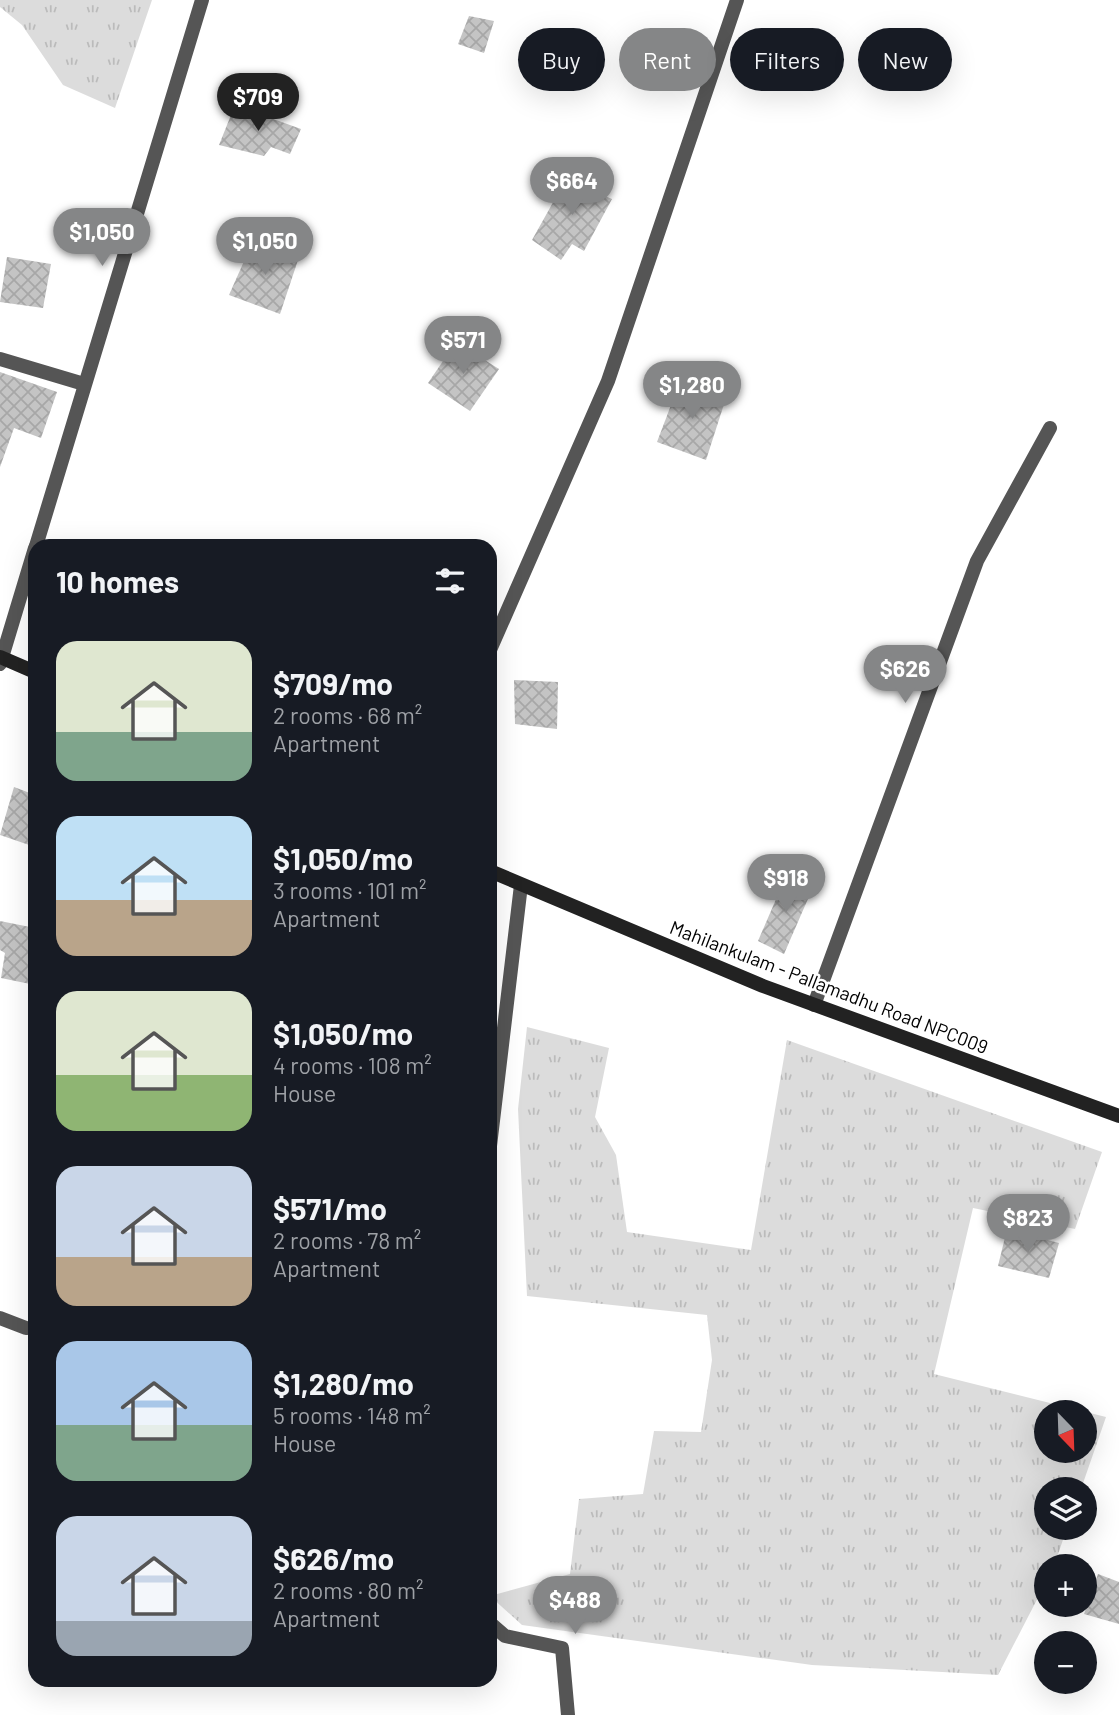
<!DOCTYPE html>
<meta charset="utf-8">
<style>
:root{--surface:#171b24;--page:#20242c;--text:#f1f3f6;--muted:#9ea1a6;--accent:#858687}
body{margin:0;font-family:Barlow,sans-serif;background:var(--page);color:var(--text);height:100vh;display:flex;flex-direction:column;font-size:26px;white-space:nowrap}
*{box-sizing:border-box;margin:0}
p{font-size:23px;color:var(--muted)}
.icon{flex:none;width:38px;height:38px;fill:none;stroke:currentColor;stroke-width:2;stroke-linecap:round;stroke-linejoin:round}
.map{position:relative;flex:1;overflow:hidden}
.drawer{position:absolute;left:28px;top:539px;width:469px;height:1148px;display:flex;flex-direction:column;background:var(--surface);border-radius:21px;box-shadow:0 7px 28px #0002}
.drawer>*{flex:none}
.hud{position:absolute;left:518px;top:28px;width:495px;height:63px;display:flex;gap:14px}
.needle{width:46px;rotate:157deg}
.buttons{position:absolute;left:1034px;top:1400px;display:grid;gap:14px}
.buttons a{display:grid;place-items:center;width:63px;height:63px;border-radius:50%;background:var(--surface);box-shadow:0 7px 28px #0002;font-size:35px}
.price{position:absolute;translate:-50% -60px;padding:0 16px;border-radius:24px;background:var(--accent);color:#fff;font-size:23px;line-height:46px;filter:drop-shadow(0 2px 4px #0008)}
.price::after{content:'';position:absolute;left:50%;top:42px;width:21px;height:16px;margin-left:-10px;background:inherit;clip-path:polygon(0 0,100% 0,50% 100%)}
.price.selected{background:#222;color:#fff}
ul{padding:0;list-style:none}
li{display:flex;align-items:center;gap:21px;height:175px;padding:0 28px}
li span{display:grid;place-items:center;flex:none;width:196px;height:140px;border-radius:21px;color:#555}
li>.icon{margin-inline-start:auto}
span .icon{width:84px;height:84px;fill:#fffc;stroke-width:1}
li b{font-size:30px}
h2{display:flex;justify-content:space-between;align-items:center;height:84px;padding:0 28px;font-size:30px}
.tag{padding:0 24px;border-radius:32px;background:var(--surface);box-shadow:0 7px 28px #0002;font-size:24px;line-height:63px}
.tag.selected{background:var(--accent);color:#fff}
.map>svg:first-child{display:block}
</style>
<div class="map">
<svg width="1119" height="1715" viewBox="0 0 1119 1715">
<defs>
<pattern id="grass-tufts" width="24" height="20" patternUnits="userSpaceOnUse" patternTransform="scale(1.75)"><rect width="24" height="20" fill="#dcdcdc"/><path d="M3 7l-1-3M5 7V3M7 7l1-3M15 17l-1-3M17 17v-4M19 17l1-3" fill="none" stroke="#bbb"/></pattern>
<pattern id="building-cross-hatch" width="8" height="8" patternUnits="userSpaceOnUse" patternTransform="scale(1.75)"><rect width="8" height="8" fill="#c4c4c4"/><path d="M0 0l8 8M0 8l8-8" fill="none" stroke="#a7a7a7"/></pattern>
</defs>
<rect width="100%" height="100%" fill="#fff"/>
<g fill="url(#grass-tufts)" fill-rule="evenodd">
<path d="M0 0H152L115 108 63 85 22 25 0 7Z"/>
<path d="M527 1027 609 1048 595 1117 616 1155 627 1232 751 1250 787 1040 1102 1152 1075 1229 973 1208 934 1374 1106 1417 1081 1489H1046V1528H1067L1054 1566H1046V1582L998 1675 812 1665 522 1625 490 1596 570 1574 579 1499 643 1494 654 1431 701 1432 712 1360 707 1315 527 1296 518 1109ZM1046 1412H1085V1451H1046Z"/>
</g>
<g fill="url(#building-cross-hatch)">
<path d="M469 16 494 21 484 53 458 44Z"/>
<path d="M235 105 301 129 290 154 271 147 264 156 219 145Z"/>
<path d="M570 172 599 185 596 192 612 199 584 251 572 244 561 260 532 240Z"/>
<path d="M253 241 299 257 280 314 229 295Z"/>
<path d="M7 257 51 264 43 308 0 302Z"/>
<path d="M456 342 499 369 470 411 428 383Z"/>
<path d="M0 372 57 392 41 438 14 428 0 467Z"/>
<path d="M679 384 726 398 706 460 657 442Z"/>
<path d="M514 680 558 682 557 729 515 724Z"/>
<path d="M14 787 35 795V847L0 835Z"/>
<path d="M786 876 814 885 784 954 758 941Z"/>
<path d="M0 921 35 928V985L1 978 5 953 0 950Z"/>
<path d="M1007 1229 1059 1243 1049 1278 998 1266Z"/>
<path d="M1098 1574 1119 1582V1624L1084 1614Z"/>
</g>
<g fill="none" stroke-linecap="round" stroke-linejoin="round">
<path stroke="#555" stroke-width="14" d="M0 359 84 384"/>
<g stroke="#555" stroke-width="14">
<path d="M36 546 202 0"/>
<path d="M490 650 608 381 737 0"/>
<path d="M0 664 35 548"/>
<path d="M814 1005 977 561 1050 428"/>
<path d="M490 1146 521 885"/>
<path d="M0 1318 26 1328"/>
<path d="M490 1623 505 1636 562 1648 568 1715"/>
</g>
<g stroke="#222" stroke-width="14">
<path d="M0 657 35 672"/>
<path d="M490 871 763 986 1119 1116"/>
</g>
</g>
<g text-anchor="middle" stroke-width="5" stroke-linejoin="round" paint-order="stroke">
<g font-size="19" fill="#000" stroke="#fff">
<text transform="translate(829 987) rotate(21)" y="7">Mahilankulam - Pallamadhu Road NPC009</text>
</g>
</g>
</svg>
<div class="buttons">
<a><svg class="needle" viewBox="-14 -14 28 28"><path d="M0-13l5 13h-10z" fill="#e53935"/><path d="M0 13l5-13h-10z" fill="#9ea1a6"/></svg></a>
<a><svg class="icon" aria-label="layers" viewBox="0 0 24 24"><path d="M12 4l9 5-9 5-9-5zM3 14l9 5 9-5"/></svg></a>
<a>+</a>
<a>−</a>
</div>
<b class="price selected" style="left:258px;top:133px">$709</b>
<b class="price" style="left:572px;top:217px">$664</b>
<b class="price" style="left:102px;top:268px">$1,050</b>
<b class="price" style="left:265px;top:277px">$1,050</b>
<b class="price" style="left:463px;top:376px">$571</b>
<b class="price" style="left:692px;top:421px">$1,280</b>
<b class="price" style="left:905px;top:705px">$626</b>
<b class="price" style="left:786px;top:914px">$918</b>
<b class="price" style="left:1028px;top:1254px">$823</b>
<b class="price" style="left:575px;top:1636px">$488</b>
<div class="hud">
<a class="tag">Buy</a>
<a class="tag selected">Rent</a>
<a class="tag">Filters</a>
<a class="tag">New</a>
</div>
<section class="drawer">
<h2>10 homes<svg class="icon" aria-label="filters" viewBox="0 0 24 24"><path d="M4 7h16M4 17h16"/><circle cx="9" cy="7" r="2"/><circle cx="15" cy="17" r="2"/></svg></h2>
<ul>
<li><span style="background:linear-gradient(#dfe7d0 65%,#7fa58c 0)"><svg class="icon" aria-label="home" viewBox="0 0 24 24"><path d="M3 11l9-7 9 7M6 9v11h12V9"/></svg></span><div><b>$709/mo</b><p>2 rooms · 68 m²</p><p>Apartment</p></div></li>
<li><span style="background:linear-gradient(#bfe0f5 60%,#b9a48a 0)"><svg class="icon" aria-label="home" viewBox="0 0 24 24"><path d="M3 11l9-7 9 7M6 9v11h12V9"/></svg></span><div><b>$1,050/mo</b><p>3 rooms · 101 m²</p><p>Apartment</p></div></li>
<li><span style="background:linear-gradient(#dfe7d0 60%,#8fb573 0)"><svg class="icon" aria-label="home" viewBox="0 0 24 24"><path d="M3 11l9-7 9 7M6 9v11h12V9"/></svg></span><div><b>$1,050/mo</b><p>4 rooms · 108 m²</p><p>House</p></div></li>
<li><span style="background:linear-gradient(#c9d6e8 65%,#b9a48a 0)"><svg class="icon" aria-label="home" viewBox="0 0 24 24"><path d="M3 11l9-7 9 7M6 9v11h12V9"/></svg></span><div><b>$571/mo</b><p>2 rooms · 78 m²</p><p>Apartment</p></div></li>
<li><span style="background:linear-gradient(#a9c7e8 60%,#7fa58c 0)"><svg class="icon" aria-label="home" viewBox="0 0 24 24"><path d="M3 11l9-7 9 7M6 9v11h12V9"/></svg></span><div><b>$1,280/mo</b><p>5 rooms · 148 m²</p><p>House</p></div></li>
<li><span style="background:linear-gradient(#c9d6e8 75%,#9aa5b1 0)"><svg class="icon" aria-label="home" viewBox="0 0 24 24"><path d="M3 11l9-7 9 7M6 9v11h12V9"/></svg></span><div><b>$626/mo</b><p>2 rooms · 80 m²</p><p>Apartment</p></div></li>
</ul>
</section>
</div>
